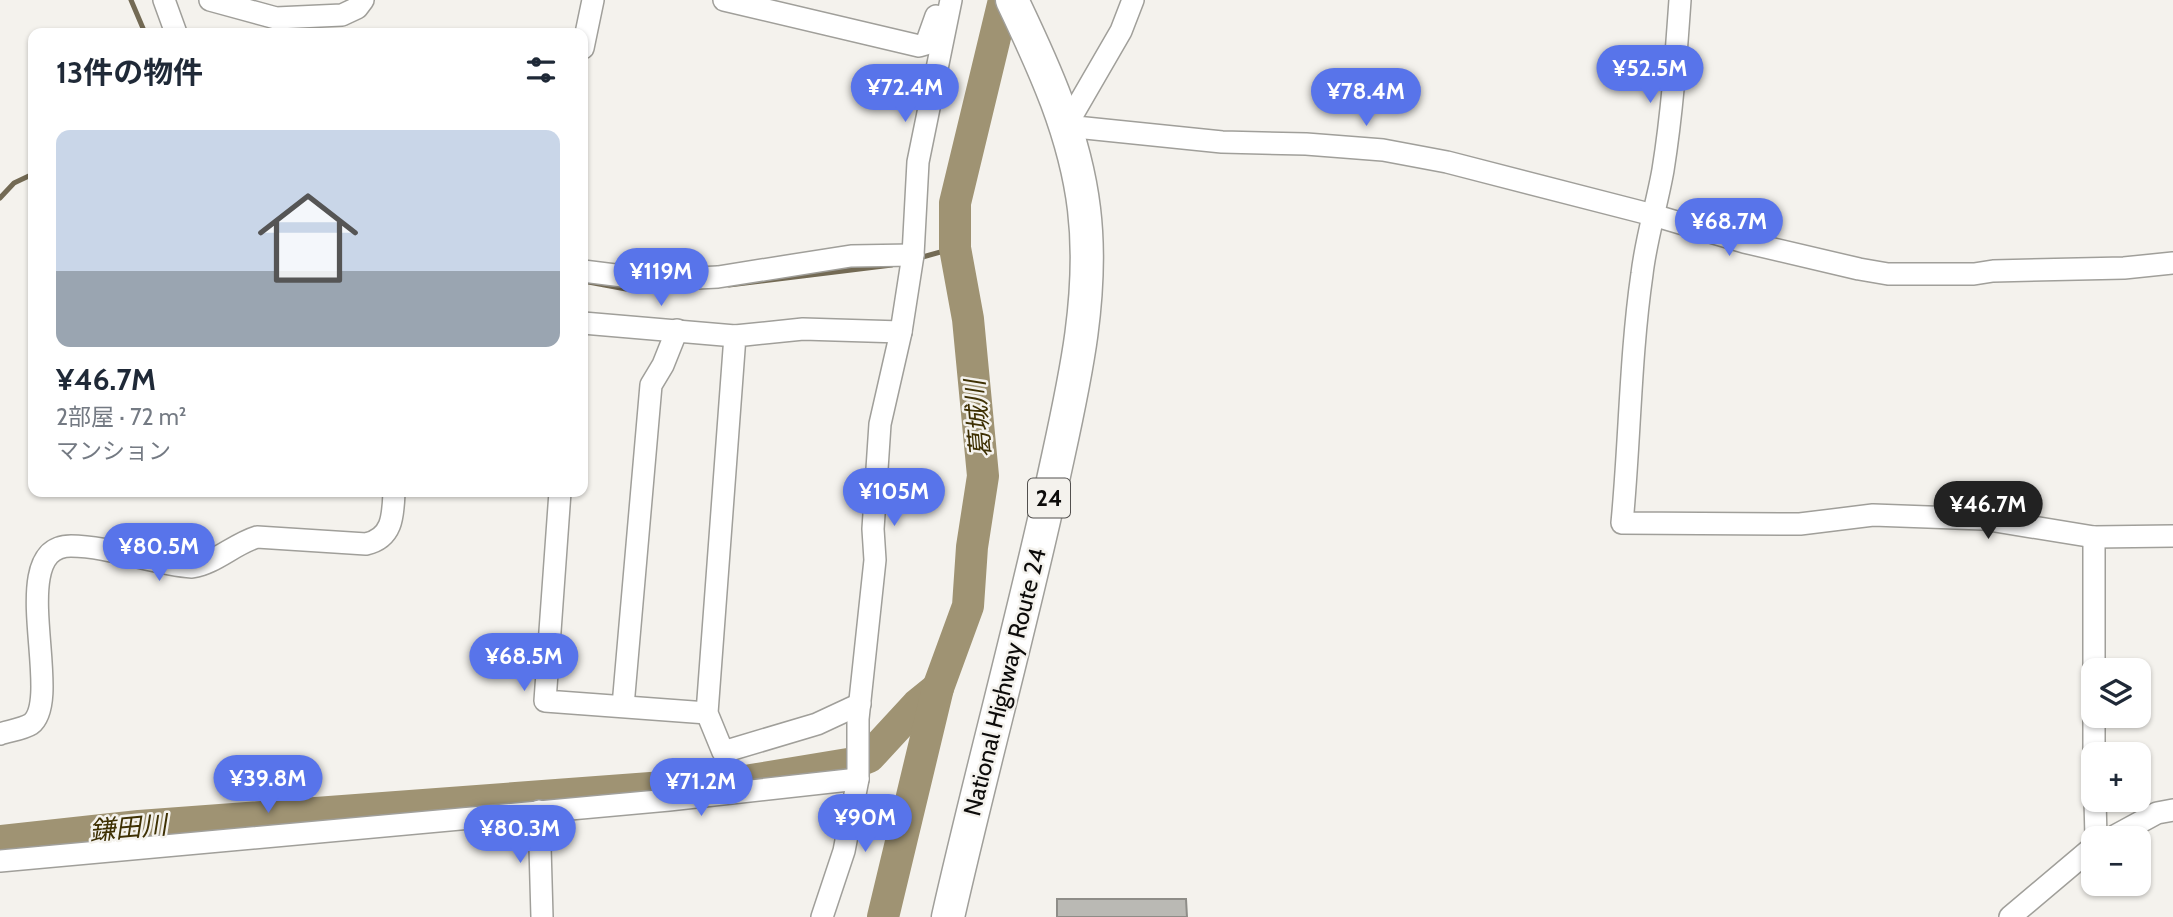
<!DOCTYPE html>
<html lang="ja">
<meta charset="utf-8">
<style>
:root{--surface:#fff;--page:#f6f6f7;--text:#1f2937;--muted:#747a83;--line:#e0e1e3;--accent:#5874ea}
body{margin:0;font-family:Cabin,"Noto Sans JP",sans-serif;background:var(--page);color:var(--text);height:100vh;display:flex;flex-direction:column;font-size:26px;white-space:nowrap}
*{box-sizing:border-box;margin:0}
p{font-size:23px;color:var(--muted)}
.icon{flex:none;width:38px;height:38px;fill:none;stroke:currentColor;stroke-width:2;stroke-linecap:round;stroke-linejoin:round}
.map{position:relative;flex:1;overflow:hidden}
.sheet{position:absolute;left:28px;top:28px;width:560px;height:469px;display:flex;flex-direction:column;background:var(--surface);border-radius:14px;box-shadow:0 2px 5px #0004}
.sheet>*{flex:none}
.buttons{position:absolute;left:2081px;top:658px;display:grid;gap:14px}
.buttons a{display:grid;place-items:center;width:70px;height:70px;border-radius:14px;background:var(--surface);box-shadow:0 2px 5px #0004;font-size:35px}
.price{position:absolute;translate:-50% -60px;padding:0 16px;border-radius:24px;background:var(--accent);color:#fff;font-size:23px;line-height:46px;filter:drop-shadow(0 2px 4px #0008)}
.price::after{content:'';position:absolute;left:50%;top:42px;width:21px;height:16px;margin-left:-10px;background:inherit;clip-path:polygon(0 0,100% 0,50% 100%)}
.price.on{background:#222;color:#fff}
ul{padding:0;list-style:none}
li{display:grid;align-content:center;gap:14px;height:371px;padding:0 28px}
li+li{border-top:2px solid var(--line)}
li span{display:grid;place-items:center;height:217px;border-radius:14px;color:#555}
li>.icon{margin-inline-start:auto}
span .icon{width:126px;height:126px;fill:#fffc;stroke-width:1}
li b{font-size:30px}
h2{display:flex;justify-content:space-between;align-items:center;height:84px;padding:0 28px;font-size:30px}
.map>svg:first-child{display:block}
</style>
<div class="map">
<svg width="2173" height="917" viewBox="0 0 2173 917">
<rect width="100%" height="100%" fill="#f4f2ed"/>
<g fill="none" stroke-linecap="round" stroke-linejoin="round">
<g stroke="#736a54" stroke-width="5">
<path d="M131 0 145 33"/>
<path d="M0 198 14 183 33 174"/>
<path d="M919 258 955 248"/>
<path d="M583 281 626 289H645"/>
<path d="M729 285 892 265"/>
</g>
<g stroke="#9f9373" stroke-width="32">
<path d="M0 841 139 826 745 781 854 763 869 757 917 705 938 688"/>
<path d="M883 917 938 688 968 606 972 547 983 476 968 319 955 248V203L1004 0"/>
</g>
</g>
<path fill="#bab9b4" stroke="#8e8d88" stroke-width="2" d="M1057 899H1186L1187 917H1057Z"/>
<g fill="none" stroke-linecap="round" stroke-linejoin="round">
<g stroke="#a09f9a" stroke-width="24">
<g id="minor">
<path d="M164 0 176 33"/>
<path d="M210 0 276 18 342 15 357 8 363 0"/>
<path d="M724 0 919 46 926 44 936 16"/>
<path d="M1133 0 1121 31 1066 126 1222 142 1306 144 1383 150 1447 162 1653 215 1744 242 1859 269 1888 274H1974L1993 271 2124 268 2173 263"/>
<path d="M1680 0C1676 57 1672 114 1663 170 1657 204 1646 239 1642 274 1630 357 1630 440 1622 523L1800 524 1873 515 1983 519 2094 537 2173 536"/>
<path d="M583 48 593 0"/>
<path d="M583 271 655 280 718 277 851 256 913 255"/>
<path d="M583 323 735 336"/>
<path d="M560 492 545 701 707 713"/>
<path d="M2094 537V670"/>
<path d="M860 704 817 724 723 752 707 713 735 336 803 329 901 332"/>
<path d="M623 706 651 385 663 365 677 330"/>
<path d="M2094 716V754"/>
<path d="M0 734C9 731 23 729 31 724 65 698 3 546 71 546 109 546 153 564 192 567 216 563 234 544 257 537L366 544C393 538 393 515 394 492"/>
<path d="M2095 800 2096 838"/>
<path d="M539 811 542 917"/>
<path d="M2111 838 2157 813 2173 810"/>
<path d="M0 861 669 800 858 779"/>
<path d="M822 917 844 851 858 779V719L875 560 873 529 880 424 901 332 913 255 918 162 951 0"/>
<path d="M2010 917 2093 847"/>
</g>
</g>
<g stroke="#a09f9a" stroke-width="35">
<path id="highway" d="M948 917C981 771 1021 627 1053 480 1072 392 1095 300 1084 209 1075 134 1044 67 1012 0"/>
</g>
<use href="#minor" stroke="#fff" stroke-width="21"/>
<use href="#highway" stroke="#fff" stroke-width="32"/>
</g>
<g text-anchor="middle" stroke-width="5" stroke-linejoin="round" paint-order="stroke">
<rect fill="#f4f2ed" stroke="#52504e" stroke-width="2" x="1028" y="478.5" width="42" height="39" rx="5"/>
<g font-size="23" font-weight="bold" fill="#0c0b0a">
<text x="1049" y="506">24</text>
</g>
<g font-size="24" fill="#0c0b0a" stroke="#f4f2ed">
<text transform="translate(1005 682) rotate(-76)" y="8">National Highway Route 24</text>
</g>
<g font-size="26" font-style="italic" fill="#3e3003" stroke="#f4f2ed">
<text transform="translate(978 419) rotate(-95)" y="9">葛城川</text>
<text transform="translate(128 828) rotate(-5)" y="9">鎌田川</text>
</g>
</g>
</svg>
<div class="buttons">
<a><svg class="icon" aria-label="layers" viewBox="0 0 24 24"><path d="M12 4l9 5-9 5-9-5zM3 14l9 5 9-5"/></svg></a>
<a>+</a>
<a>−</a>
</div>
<b class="price" style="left:1650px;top:105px">¥52.5M</b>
<b class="price" style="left:905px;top:124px">¥72.4M</b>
<b class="price" style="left:1366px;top:128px">¥78.4M</b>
<b class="price" style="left:1729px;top:258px">¥68.7M</b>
<b class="price" style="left:661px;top:308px">¥119M</b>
<b class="price" style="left:894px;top:528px">¥105M</b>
<b class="price on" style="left:1988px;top:541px">¥46.7M</b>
<b class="price" style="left:159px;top:583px">¥80.5M</b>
<b class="price" style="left:524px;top:693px">¥68.5M</b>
<b class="price" style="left:268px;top:815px">¥39.8M</b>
<b class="price" style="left:701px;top:818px">¥71.2M</b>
<b class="price" style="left:865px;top:854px">¥90M</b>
<b class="price" style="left:520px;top:865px">¥80.3M</b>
<section class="sheet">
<h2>13件の物件<svg class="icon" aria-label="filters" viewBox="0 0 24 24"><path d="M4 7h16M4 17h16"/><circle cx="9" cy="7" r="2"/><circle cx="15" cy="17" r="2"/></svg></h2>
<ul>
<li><span style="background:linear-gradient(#c9d6e8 65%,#9aa5b1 0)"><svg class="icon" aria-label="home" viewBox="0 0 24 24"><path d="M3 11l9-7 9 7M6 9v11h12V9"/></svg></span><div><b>¥46.7M</b><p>2部屋 · 72 m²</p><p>マンション</p></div></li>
</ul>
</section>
</div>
